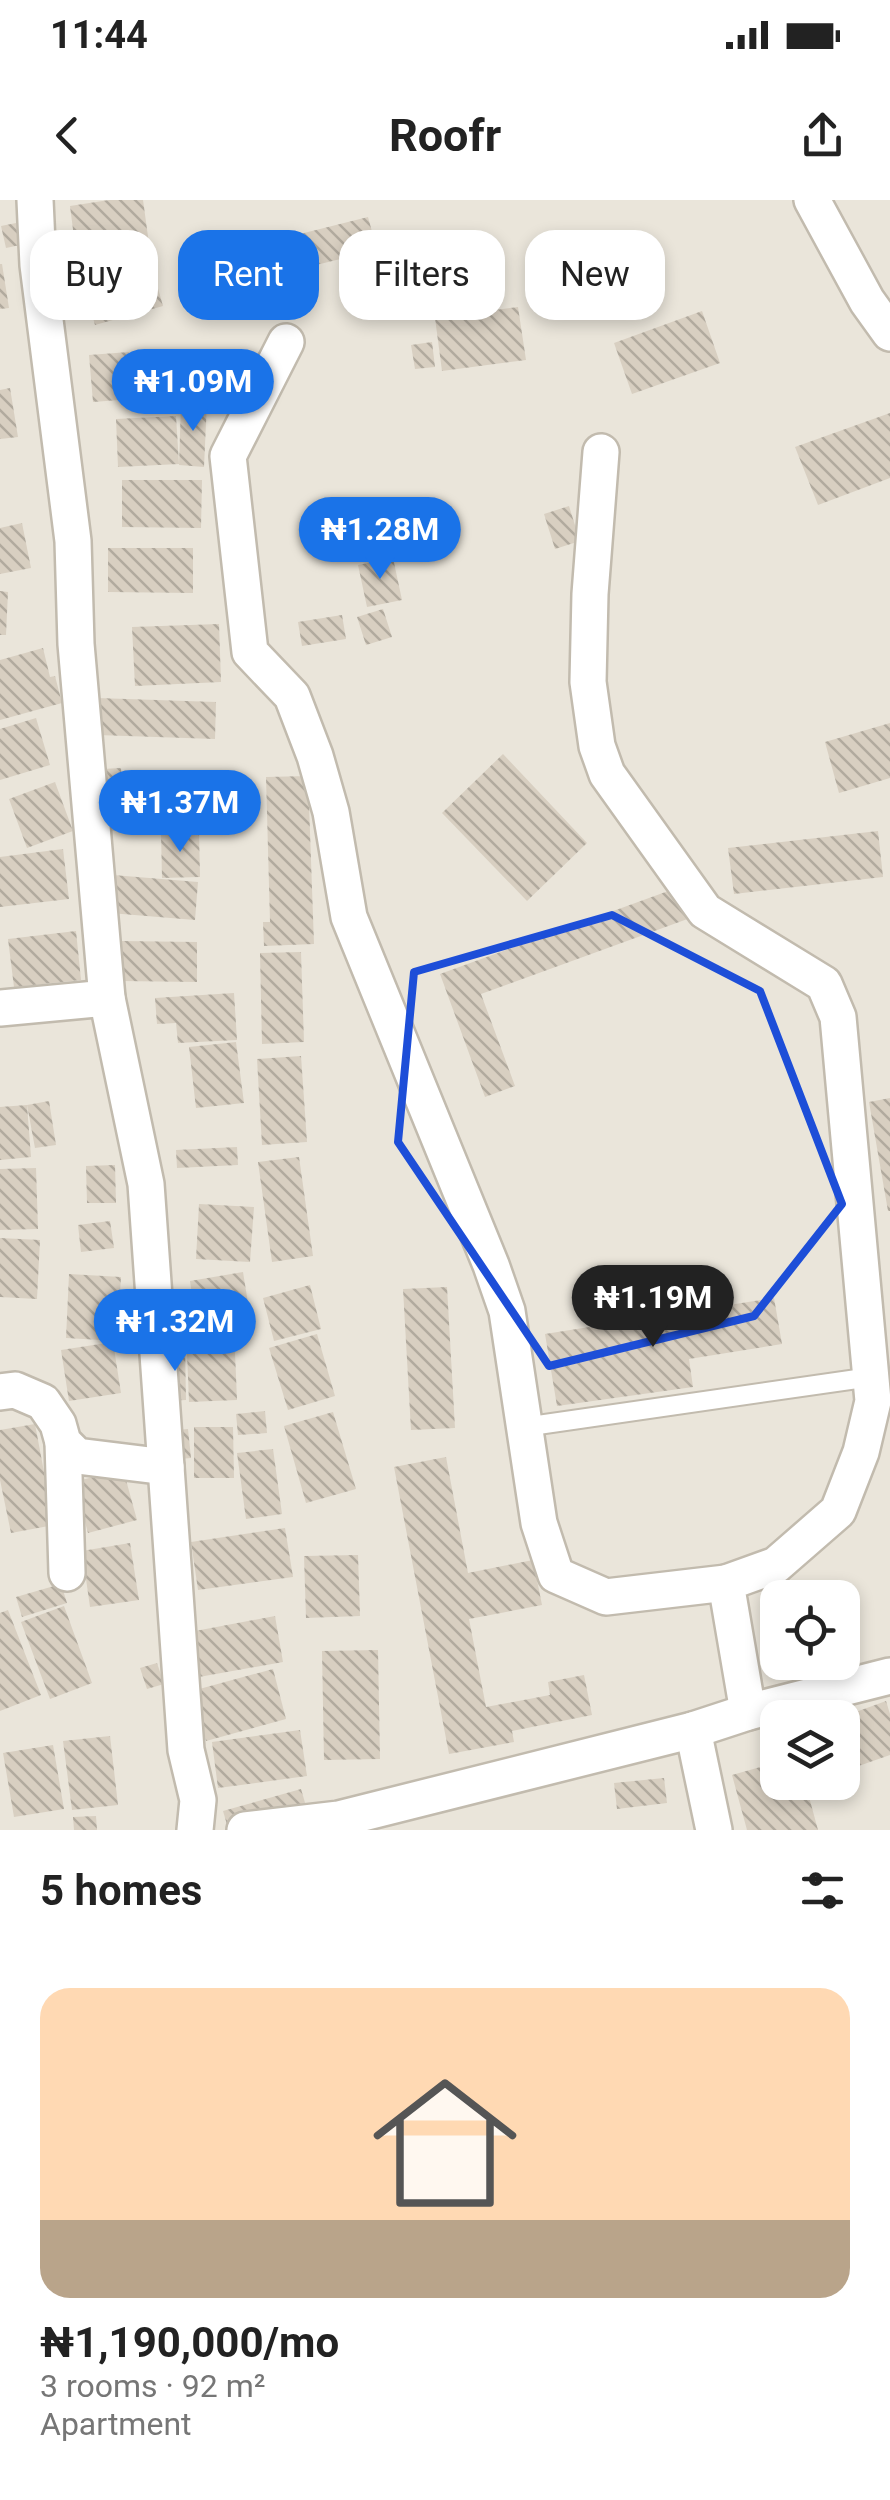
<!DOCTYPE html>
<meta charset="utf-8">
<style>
:root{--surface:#fff;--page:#f2f2f2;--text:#222;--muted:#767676;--line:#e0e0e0;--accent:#1a73e8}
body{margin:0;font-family:Roboto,sans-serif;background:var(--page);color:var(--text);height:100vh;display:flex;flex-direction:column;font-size:38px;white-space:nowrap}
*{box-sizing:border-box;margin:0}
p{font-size:32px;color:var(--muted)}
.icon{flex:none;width:55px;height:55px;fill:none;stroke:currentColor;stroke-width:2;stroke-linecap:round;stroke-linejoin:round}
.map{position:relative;height:1630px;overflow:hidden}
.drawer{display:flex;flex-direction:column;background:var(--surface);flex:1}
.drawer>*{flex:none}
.guide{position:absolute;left:30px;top:30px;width:830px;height:90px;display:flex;gap:20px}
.tools{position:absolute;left:760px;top:1380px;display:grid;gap:20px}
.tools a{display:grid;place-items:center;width:100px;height:100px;border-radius:20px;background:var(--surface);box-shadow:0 5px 15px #0003;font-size:50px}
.price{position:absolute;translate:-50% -85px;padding:0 22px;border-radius:35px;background:var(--accent);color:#fff;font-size:32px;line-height:65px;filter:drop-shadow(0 2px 5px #0008)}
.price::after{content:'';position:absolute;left:50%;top:60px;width:30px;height:22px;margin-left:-15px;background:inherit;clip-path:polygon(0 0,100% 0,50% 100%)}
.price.selected{background:#222;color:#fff}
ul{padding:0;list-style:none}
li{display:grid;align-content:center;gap:20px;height:530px;padding:0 40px}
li+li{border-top:2px solid var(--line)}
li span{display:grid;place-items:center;height:310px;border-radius:30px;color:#555}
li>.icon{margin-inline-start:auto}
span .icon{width:180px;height:180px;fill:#fffc;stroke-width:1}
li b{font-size:42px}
h2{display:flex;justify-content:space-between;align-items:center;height:120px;padding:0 40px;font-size:42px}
.tag{padding:0 35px;border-radius:30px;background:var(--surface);box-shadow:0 5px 15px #0003;font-size:35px;line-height:90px}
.tag.selected{background:var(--accent);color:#fff}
.status{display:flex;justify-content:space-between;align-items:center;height:70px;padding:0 50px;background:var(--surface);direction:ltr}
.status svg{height:28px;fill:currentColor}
header{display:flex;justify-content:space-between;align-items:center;height:130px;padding:0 40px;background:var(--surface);font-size:45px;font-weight:700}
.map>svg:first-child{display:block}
</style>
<div class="status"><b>11:44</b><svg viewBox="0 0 49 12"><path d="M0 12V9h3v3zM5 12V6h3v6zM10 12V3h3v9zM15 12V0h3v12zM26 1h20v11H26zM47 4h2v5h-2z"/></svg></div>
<header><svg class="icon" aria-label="back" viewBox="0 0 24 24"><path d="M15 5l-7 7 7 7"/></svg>Roofr<svg class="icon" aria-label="share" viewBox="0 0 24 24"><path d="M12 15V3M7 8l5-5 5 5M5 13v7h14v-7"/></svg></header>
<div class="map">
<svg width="890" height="1630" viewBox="0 0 890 1630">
<defs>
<pattern id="building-back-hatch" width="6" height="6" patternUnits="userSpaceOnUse" patternTransform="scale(2.5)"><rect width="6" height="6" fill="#d8cfc1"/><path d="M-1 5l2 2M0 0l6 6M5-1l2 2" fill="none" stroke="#b1aa9e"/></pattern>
</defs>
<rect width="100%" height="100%" fill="#f6f3ec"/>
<path fill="#eae5da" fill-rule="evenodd" d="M0 0H890V1630H0ZM778 1398H842V1462H778ZM778 1518H842V1582H778Z"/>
<g fill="url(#building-back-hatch)">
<path d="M109 0H143L150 51 77 61 70 6Z"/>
<path d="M368 17 377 50 308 67 300 34Z"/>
<path d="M16 23 20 45 6 48 1 26Z"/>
<path d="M150 60 163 106 95 125 82 79Z"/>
<path d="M0 64H2L9 108 0 109Z"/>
<path d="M518 107 526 160 442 171 435 118Z"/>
<path d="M702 111 720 163 632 194 614 143Z"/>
<path d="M432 142 435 167 415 169 411 145Z"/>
<path d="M129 152 132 199 93 202 89 155Z"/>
<path d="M10 188 18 237 0 239V190Z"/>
<path d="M181 201 207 202 204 267 179 265Z"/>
<path d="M890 213V278L818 305 795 247Z"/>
<path d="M176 216 179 264 118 267 116 219Z"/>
<path d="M122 280H202L201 328 122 327Z"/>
<path d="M569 306 580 341 555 349 544 314Z"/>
<path d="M22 323 31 368 0 374V328Z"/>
<path d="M108 348H193V393L108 392Z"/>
<path d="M393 358 402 400 367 407 358 365Z"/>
<path d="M0 391 8 392 6 435H0Z"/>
<path d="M383 409 392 437 366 445 357 417Z"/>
<path d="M342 415 346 439 302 446 298 422Z"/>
<path d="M219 424 221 482 135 486 132 427Z"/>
<path d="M43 448 50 477 55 476 62 503 0 520V460Z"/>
<path d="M97 498 216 502 215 539 97 535Z"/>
<path d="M36 518 50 565 0 580V529Z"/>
<path d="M890 523V578L839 593 825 542Z"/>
<path d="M503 554 587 643 527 701 442 613Z"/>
<path d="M121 568 122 587 105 589 102 569Z"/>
<path d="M308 576 314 744 264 746 263 722H270L266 577Z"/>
<path d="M55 582 73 631 27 648 9 599Z"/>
<path d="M196 587 198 628 106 631 104 591Z"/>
<path d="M878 631 883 677 734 694 728 648Z"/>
<path d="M199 632 200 677 162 678 161 633Z"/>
<path d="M63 649 69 699 0 707V657Z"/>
<path d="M113 675 198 682 195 720 110 713Z"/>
<path d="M682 686 693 717 481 794 515 886 485 897 440 774Z"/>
<path d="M76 731 81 780 14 787 8 739Z"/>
<path d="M121 741 197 742V782L120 781Z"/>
<path d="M301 752 304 842 262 844 260 753Z"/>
<path d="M234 793 237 840 178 843 176 823 157 824 155 798Z"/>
<path d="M236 842 244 903 196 908 189 847Z"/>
<path d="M301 856 307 942 262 945 257 859Z"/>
<path d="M890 898V1011H888L869 902Z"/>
<path d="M49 901 56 945 35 948 27 905Z"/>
<path d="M27 905 31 957 0 960V907Z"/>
<path d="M237 947 238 965 177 968 176 950Z"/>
<path d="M299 957 313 1056 272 1062 258 962Z"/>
<path d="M115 965 116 1003H87L86 966Z"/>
<path d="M36 968 38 1029 0 1030V969Z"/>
<path d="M199 1004 254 1007 250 1062 196 1059Z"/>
<path d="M110 1021 114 1048 81 1052 78 1025Z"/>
<path d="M0 1038 40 1040 37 1099 0 1097Z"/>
<path d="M243 1072 253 1134 199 1143 190 1081Z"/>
<path d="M69 1074 121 1077 117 1141 66 1138Z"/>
<path d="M310 1085 321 1129 274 1141 263 1098Z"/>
<path d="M447 1087 455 1228 411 1230 403 1089Z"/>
<path d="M774 1098 782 1144 689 1159 693 1187 557 1206 545 1134Z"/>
<path d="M317 1134 335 1196 288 1210 269 1148Z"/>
<path d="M113 1142 121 1193 69 1201 61 1150Z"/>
<path d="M165 1147H185L186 1200 165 1201Z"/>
<path d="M235 1152 237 1200 189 1202 187 1153Z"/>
<path d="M265 1211 267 1233 238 1235 236 1214Z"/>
<path d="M333 1212 356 1289 306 1303 284 1226Z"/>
<path d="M35 1224 54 1325 11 1333 0 1280V1230Z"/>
<path d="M194 1227H233L234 1278H194Z"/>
<path d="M188 1229 191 1258 169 1260 166 1231Z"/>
<path d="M273 1249 282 1314 246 1319 237 1253Z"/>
<path d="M446 1257 468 1373 533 1360 542 1405 469 1419 486 1507 550 1495 548 1482 584 1475 592 1515 512 1531 514 1542 449 1554 394 1267Z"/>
<path d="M123 1269 137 1320 88 1333 74 1282Z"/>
<path d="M285 1328 293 1377 198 1390 191 1342Z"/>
<path d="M130 1343 139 1400 90 1407 82 1351Z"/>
<path d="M358 1355 360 1416 306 1418 304 1356Z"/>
<path d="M61 1384 67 1403 22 1417 16 1397Z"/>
<path d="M64 1406 92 1483 50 1499 21 1422Z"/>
<path d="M8 1410 41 1495 0 1511V1413Z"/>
<path d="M275 1416 283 1462 199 1477 190 1432Z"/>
<path d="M378 1450 380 1559 324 1560 322 1451Z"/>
<path d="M157 1463 164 1484 147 1489 140 1468Z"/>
<path d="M273 1469 286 1519 206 1541 192 1491Z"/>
<path d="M886 1501 890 1514V1555L850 1569 842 1546V1517Z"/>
<path d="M300 1530 307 1576 218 1588 212 1542Z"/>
<path d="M110 1536 118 1605 72 1610 63 1541Z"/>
<path d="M53 1545 64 1609 14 1617 3 1553Z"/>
<path d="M778 1562V1582H805L818 1630H747L732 1575Z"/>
<path d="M664 1578 667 1603 617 1609 614 1583Z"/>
<path d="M301 1589 306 1606 228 1628 223 1611Z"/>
<path d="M96 1616 97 1630H74L73 1617Z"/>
</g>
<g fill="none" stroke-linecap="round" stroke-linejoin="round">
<g stroke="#c2bbae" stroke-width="22">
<path id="service" d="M524 1227 871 1177"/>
</g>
<g stroke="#c2bbae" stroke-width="40">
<g id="minor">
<path d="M35 0 38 65 73 341 76 444 107 798 146 984 186 1550 198 1600 195 1630"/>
<path d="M812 0 867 101 890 133"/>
<path d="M286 142 228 256 250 452 292 496 315 556 331 612 349 717 491 1065 507 1111 539 1323 556 1375 606 1397 726 1383"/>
<path d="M601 252 590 394 588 482 597 546 607 574 705 711 824 784 838 817 873 1201 861 1252 838 1311 776 1365 726 1383 748 1512"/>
<path d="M0 808 107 798"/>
<path d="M0 1192 15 1190 43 1202 58 1224 63 1242 77 1256 166 1267"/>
<path d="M63 1242 67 1373"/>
<path d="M693 1530 714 1630"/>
<path d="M245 1630 339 1619 693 1530 748 1512 890 1476"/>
</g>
</g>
<use href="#service" stroke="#fff" stroke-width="18"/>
<use href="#minor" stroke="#fff" stroke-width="35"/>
</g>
<path fill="none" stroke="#1d4ed8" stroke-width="8" stroke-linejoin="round" d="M612 715 760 791 842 1004 754 1116 549 1166 398 942 414 772Z"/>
</svg>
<div class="tools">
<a><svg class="icon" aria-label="locate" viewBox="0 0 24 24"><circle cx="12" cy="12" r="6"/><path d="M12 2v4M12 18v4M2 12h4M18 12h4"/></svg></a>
<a><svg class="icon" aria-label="layers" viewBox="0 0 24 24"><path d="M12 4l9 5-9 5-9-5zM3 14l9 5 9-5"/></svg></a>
</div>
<b class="price" style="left:193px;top:234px">₦1.09M</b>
<b class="price" style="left:380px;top:382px">₦1.28M</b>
<b class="price" style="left:180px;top:655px">₦1.37M</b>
<b class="price selected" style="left:653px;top:1150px">₦1.19M</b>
<b class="price" style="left:175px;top:1174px">₦1.32M</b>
<div class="guide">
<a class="tag">Buy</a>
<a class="tag selected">Rent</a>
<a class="tag">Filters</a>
<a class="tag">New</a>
</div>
</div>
<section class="drawer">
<h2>5 homes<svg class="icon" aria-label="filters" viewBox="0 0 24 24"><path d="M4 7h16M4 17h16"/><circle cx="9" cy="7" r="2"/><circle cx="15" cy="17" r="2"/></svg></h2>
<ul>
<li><span style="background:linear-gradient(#ffd9b3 75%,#b9a48a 0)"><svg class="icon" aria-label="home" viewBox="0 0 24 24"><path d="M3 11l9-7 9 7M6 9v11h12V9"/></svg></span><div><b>₦1,190,000/mo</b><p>3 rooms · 92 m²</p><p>Apartment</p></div></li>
</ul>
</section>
